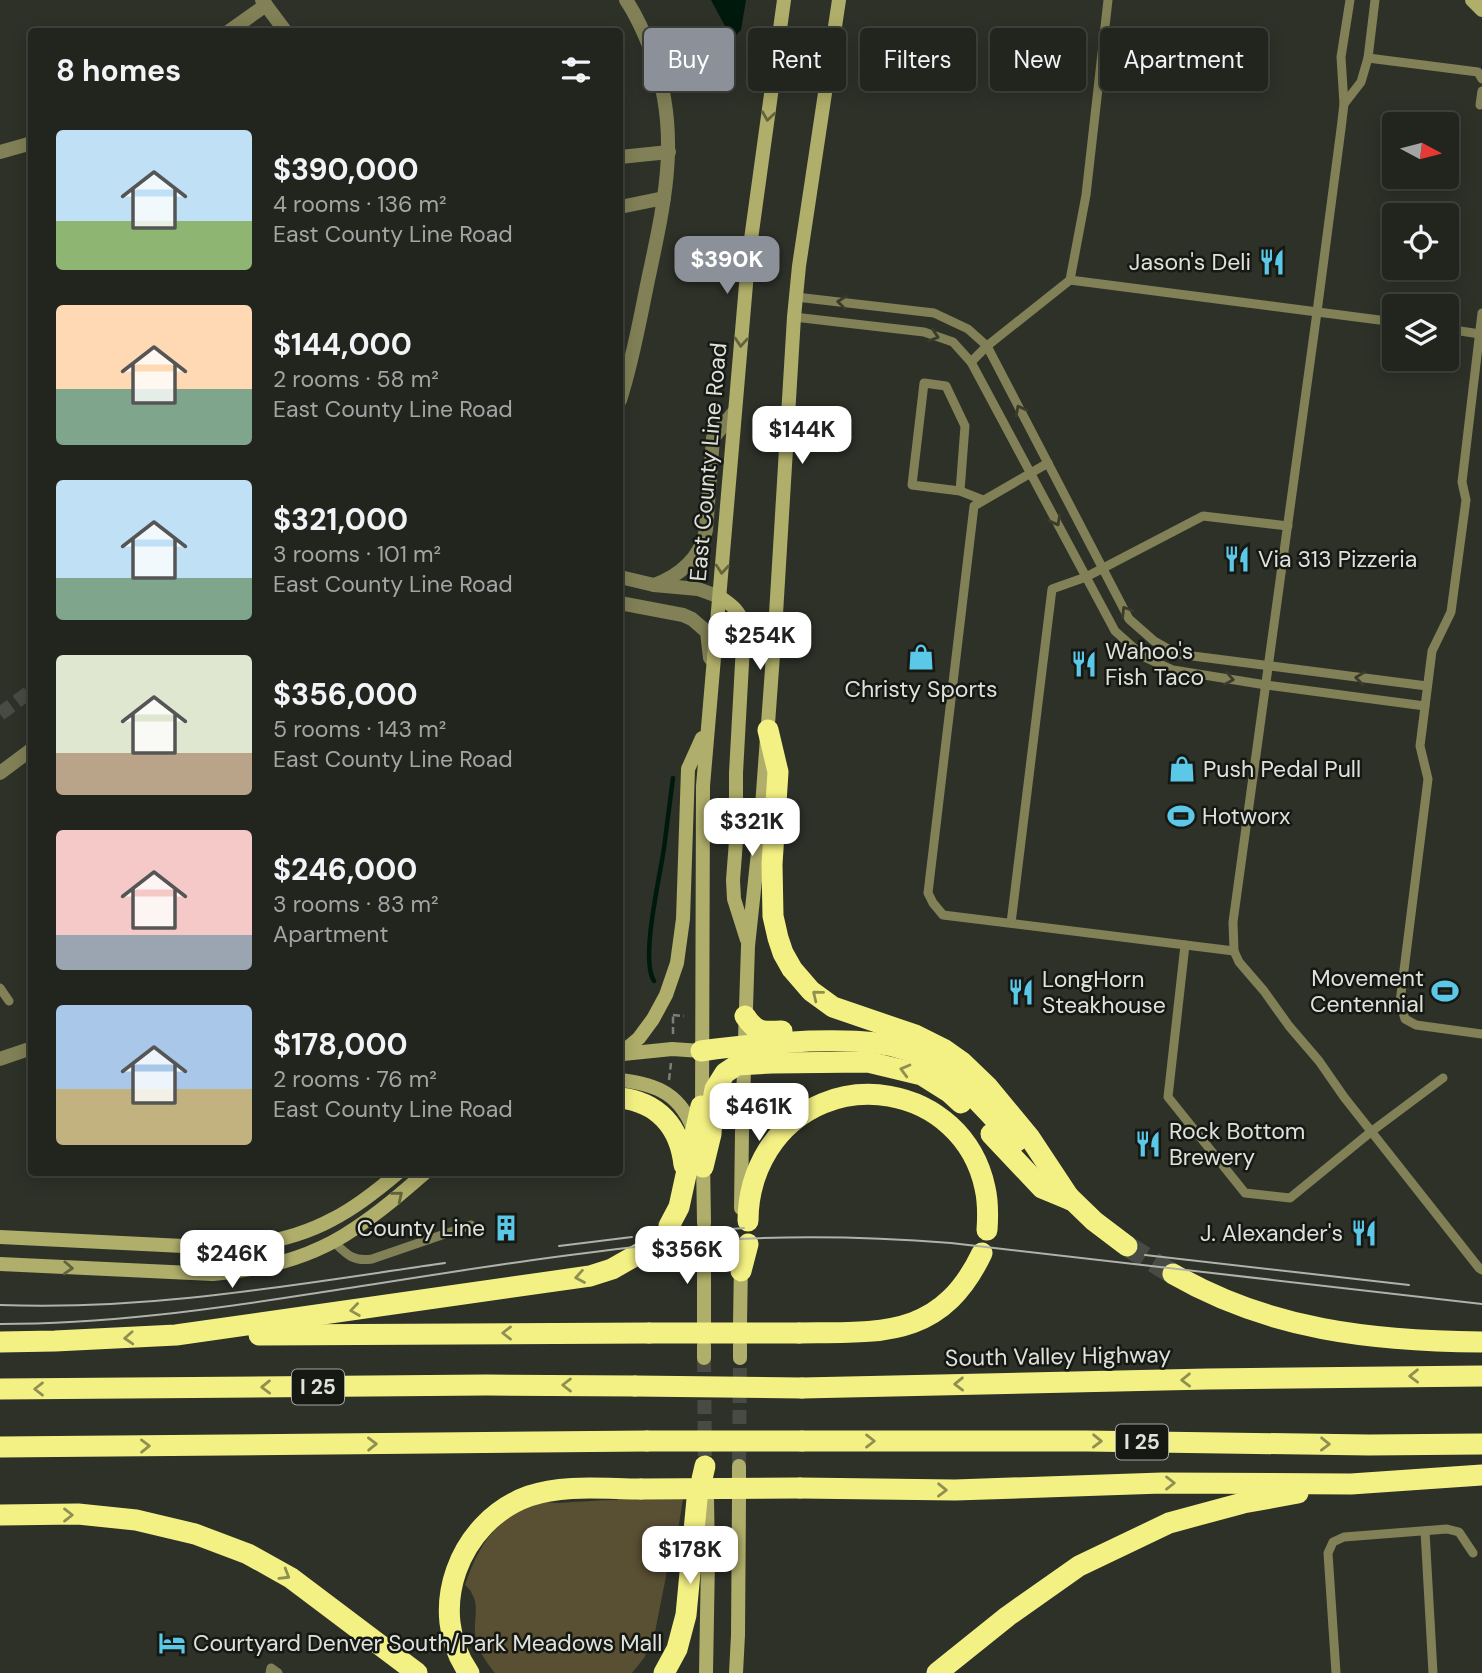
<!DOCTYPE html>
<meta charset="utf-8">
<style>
:root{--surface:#22251e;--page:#2a2d27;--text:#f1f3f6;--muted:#a2a5a4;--line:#3f423c;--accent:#8c9099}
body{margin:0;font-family:"DM Sans",sans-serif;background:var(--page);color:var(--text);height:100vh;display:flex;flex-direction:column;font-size:26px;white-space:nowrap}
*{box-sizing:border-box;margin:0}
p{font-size:23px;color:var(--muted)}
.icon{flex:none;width:38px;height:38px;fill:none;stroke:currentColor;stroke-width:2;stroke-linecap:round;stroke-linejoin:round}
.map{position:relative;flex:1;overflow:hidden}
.details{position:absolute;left:28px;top:28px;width:595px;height:1148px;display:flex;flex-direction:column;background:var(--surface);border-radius:7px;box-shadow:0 4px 18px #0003,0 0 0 2px var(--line)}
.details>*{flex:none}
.hud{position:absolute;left:644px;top:28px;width:665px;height:63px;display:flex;gap:14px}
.needle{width:46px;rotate:97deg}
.fabs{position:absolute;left:1382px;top:112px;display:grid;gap:14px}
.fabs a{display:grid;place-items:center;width:77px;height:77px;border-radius:7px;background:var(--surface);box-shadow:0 4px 18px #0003,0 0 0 2px var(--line);font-size:35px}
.price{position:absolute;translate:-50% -60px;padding:0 16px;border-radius:14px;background:#fff;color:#222;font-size:23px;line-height:46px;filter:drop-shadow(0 2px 4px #0008)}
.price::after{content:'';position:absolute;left:50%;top:42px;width:21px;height:16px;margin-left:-10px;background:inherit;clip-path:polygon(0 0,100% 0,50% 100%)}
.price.selected{background:var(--accent);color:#fff}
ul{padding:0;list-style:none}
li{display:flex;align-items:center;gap:21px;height:175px;padding:0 28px}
li span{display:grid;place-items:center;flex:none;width:196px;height:140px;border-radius:7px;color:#555}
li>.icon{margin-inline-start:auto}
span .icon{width:84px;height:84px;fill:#fffc;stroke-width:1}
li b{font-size:30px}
h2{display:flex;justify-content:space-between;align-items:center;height:84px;padding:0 28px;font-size:30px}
.tag{padding:0 24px;border-radius:7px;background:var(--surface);box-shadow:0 4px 18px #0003,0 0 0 2px var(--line);font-size:24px;line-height:63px}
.tag.selected{background:var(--accent);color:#fff}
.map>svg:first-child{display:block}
</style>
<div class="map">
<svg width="1482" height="1673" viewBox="0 0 1482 1673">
<rect width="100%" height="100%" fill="#2d3128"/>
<path fill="#594f33" d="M618 1498 683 1499 679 1524 671 1551 654 1637 644 1658 632 1673H495C486 1662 476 1648 475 1633 474 1621 479 1604 472 1594 471 1590 468 1588 465 1585 478 1546 496 1517 537 1503 543 1501 551 1503 558 1503 578 1502 598 1500 617 1500Z"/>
<path fill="#00190d" d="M711 0H746L741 30 732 39Z"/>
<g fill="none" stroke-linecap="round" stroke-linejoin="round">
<path stroke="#00190d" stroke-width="4.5" d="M654 981C640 959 660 877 664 848 667 825 670 802 673 778"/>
<path stroke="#484b43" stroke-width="14" stroke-dasharray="14 7" stroke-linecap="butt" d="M0 714 32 690"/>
<g stroke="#484b43" stroke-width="14" stroke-dasharray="14 7" stroke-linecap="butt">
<path d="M704 1223V1246"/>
<path d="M704 1358 705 1466"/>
<path d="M739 1466 740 1358"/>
</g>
<g stroke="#484b43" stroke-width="21" stroke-dasharray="21 10" stroke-linecap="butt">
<path d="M1127 1246 1173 1274"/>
<path d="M642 1252 669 1226"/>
</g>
<g stroke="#7c7f78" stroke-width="2.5" stroke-dasharray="7 3.5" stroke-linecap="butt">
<path d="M28 674 32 679"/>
<path d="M673 1015 684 1016"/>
<path d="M673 1034V1016"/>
<path d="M669 1080 671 1063"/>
</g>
<g stroke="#818056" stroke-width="9">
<path d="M1108 0 1086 195 1070 280 1395 322"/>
<path d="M1350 0 1341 57 1344 104 1341 129 1317 312 1233 922 1234 951 1239 962 1264 991 1289 1026 1319 1061 1344 1097 1479 1268 1482 1270"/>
<path d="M1368 58 1478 72 1482 79"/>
<path d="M1344 104 1361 82 1368 58 1375 0"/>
<path d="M1480 105 1482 91"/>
<path d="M796 297 934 313 968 329 987 346 1129 619 1154 641 1177 654 1427 686"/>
<path d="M1482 313 1462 482 1466 500 1451 612 1432 651 1420 746 1428 779 1400 1002 1405 1019 1416 1025 1482 1034"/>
<path d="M794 317 924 332 953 342 971 362 1115 631 1144 657 1173 670 1266 685 1425 706"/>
<path d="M1447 329 1480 334"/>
<path d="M971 362 987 346 1070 280"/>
<path d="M1048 463 974 506 928 893 933 903 943 915 1234 951"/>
<path d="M960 491 912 485 924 383 946 386 965 426 960 491 983 500"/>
<path d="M1011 923 1052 589 1086 577 1203 516 1288 526"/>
<path d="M1185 945 1168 1097 1245 1193 1290 1198 1372 1131 1443 1078"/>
<path d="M0 988 9 1001"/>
<path d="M333 1241C346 1254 353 1262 372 1259L471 1225"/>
<path d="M1425 1531 1433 1673"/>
<path d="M270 1673 271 1668 278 1673"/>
<path d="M1336 1673 1328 1553 1333 1542 1344 1537 1447 1529 1459 1532 1473 1553"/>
</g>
<g stroke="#818056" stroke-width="14">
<path d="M262 0 286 32"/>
<path d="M228 32 266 5"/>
<path d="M0 152 32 143"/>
<path d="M620 157 669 152"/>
<path d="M620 207 664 198"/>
<path d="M620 400C632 363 639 324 647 285 664 204 682 135 652 53 645 35 637 16 626 0"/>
<path d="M620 577 654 585 698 589 720 597"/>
<path d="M654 585C680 576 701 557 706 530L713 438 735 411"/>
<path d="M620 603 683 615 692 619 707 632 710 658"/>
<path d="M0 773 32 749"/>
<path d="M0 1059 32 1048"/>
</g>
<g stroke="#afae6a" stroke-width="14">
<path d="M1472 0 1482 10"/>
<path d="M720 597C732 605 741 612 744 627L736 773V841L733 880 734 899 747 940"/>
<path d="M620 1054 639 1038 653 1019 666 995 677 963 683 919 688 769 702 738"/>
<path d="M623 1054 672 1049 701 1051"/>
<path d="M620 1080C658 1084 682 1095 695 1134"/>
<path d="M702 1114 703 786 748 261 784 0"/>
<path d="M703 1159 704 1223"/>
<path d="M741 1208 742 1132 748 946 760 834 776 614 794 317 799 266 839 0"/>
<path d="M0 1237 224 1248C262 1245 300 1237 333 1219 357 1207 379 1189 399 1172"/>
<path d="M704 1246V1325"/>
<path d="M0 1264 213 1274C263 1270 312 1258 354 1229 380 1212 403 1192 426 1172"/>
<path d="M740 1324 741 1263"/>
<path d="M704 1345V1358"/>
<path d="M740 1358V1345"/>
<path d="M739 1466V1479"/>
<path d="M706 1673 708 1559 707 1499"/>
<path d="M736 1673 738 1635 739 1498"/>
</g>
<g stroke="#f4f184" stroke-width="21">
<path d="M768 730 778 772 772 864 773 916 778 938 783 953 792 969 811 991 833 1007 915 1035 945 1050 962 1062 987 1086 1030 1138 1071 1200"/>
<path d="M745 1016C756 1033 764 1032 782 1031"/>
<path d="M701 1051C737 1046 772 1043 809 1041 854 1040 894 1039 935 1063 954 1074 974 1098 990 1114 998 1124 1008 1132 1017 1141"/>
<path d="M620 1098C658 1102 680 1127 684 1165"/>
<path d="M991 1134 1042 1188 1071 1200"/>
<path d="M703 1167 711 1134 713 1100 715 1089 725 1073 737 1065 772 1063 868 1062 922 1075 949 1092 961 1103"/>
<path d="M1062 1190 1094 1221 1127 1246"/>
<path d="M748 1221C748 1196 755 1171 768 1150 825 1060 963 1084 985 1188 988 1201 988 1216 987 1230"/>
<path d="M669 1226 679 1207 701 1106"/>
<path d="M741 1271 748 1244"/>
<path d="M1173 1274C1270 1330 1372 1341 1482 1342"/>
<path d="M799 1333C881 1332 941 1339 982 1253"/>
<path d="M259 1335 649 1333"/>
<path d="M0 1342 55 1341 176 1335 590 1276 612 1269 642 1252"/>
<path d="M802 1388 1208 1379 1482 1376"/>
<path d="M0 1389 487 1385 635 1386"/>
<path d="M802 1441H1086L1369 1445 1482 1444"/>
<path d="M0 1447 647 1441"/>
<path d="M702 1479 705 1466"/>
<path d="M800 1488 955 1490 1162 1483 1351 1484 1482 1475"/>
<path d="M0 1515 78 1514 136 1520 195 1534 248 1554 291 1578 417 1673"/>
<path d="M469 1673C425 1611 459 1521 529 1496 564 1484 605 1489 641 1489"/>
<path d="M664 1673 677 1649 686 1615 697 1499"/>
<path d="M937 1673 1008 1616 1079 1566 1169 1523 1243 1503 1298 1493"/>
</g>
<g stroke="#afb2ab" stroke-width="2">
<path d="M663 1234 744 1228"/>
<path d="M559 1246 632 1237"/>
<path d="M1145 1255 1409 1285"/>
<path d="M0 1305C150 1311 298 1284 445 1263"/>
<path d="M0 1324C104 1324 208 1310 310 1294 422 1277 533 1258 645 1246 747 1235 849 1235 951 1243L1482 1304"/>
</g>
<g stroke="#f4f184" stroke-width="21">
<path d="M649 1333H799"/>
<path d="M635 1386 802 1388"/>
<path d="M647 1441H802"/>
<path d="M641 1489 800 1488"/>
</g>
</g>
<defs><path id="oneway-chevron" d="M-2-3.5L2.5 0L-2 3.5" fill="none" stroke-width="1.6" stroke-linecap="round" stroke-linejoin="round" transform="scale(1.75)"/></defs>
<g stroke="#62633f">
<use href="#oneway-chevron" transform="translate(768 116) rotate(98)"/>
<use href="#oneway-chevron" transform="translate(741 342) rotate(94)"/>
<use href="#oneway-chevron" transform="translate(722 569) rotate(95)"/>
<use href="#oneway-chevron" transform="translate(398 1196) rotate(-39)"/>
<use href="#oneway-chevron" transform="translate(68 1268) rotate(3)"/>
</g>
<g stroke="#3b3c2b">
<use href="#oneway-chevron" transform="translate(842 302) rotate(-173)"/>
<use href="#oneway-chevron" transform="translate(934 336) rotate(18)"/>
<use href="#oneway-chevron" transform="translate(1020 410) rotate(-118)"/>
<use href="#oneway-chevron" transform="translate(1056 521) rotate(62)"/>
<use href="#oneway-chevron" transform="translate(1126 611) rotate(-122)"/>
<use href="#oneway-chevron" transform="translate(1360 678) rotate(-173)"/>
<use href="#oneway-chevron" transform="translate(1229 679) rotate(10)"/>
</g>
<g stroke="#908f52">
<use href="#oneway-chevron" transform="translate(817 995) rotate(-141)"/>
<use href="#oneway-chevron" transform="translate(905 1070) rotate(-165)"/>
<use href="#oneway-chevron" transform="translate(580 1277) rotate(170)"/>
<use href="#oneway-chevron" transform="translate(355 1310) rotate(172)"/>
<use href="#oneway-chevron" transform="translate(507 1333) rotate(180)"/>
<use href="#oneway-chevron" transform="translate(129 1338) rotate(177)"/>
<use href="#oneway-chevron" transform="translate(1414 1376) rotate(179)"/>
<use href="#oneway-chevron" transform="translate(1186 1380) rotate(179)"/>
<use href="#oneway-chevron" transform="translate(959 1384) rotate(179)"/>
<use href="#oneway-chevron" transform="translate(567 1385) rotate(-180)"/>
<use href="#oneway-chevron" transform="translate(266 1387) rotate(179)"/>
<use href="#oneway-chevron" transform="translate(39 1389) rotate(180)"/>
<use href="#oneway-chevron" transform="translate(870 1441)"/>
<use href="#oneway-chevron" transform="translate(1097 1441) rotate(1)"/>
<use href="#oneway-chevron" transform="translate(372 1444) rotate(-1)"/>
<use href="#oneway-chevron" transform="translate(1325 1444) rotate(1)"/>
<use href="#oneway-chevron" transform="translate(145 1446) rotate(-1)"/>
<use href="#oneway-chevron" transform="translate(1170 1483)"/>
<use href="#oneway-chevron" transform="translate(942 1490) rotate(1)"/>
<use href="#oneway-chevron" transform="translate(68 1515)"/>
<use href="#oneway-chevron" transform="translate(285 1575) rotate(31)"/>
</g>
<defs>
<g id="restaurant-bare" transform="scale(2.1)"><path d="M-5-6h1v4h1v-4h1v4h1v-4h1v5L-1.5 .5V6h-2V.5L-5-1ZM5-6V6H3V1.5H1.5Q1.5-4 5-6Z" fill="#5ac8e6" stroke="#161814" stroke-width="2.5" paint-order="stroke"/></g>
<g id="shop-bare" transform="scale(2.1)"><path d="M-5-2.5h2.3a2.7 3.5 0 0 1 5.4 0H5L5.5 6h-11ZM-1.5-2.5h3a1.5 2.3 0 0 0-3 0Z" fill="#5ac8e6" stroke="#161814" stroke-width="2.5" paint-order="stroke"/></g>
<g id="stadium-bare" transform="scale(2.1)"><path d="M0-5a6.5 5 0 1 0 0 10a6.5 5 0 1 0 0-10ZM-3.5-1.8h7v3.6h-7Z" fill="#5ac8e6" stroke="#161814" stroke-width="2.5" paint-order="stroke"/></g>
<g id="building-bare" transform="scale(2.1)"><path d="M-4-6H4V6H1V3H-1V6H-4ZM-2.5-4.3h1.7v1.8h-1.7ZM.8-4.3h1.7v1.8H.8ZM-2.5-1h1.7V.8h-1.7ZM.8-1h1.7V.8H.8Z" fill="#5ac8e6" stroke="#161814" stroke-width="2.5" paint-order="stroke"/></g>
<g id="hotel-bare" transform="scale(2.1)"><path d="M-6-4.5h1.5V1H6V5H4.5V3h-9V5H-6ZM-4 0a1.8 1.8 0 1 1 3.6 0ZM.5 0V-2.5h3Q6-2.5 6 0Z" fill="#5ac8e6" stroke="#161814" stroke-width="2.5" paint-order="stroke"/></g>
</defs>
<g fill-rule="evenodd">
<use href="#restaurant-bare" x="1272" y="262"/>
<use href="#restaurant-bare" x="1237" y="559"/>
<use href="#shop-bare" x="921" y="657"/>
<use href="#restaurant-bare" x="1084" y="664"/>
<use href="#shop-bare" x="1182" y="769"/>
<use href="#stadium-bare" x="1181" y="816"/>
<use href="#stadium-bare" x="1445" y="991"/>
<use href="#restaurant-bare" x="1021" y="992"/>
<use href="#restaurant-bare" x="1148" y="1144"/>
<use href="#building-bare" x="506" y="1228"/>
<use href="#restaurant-bare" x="1364" y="1233"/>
<use href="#hotel-bare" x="172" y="1643"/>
</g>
<g text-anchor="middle" stroke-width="5" stroke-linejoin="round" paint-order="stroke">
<g fill="#161814" stroke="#a3a59f" stroke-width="2">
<rect x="292" y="1369.5" width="52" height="35" rx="5"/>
<rect x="1116" y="1424.5" width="52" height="35" rx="5"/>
</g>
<g font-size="21" font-weight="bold" fill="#dfe1db">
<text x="318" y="1394">I 25</text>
<text x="1142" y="1449">I 25</text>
</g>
<g font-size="23" fill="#dfe1db" stroke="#161814" text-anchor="start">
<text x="1251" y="270" text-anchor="end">Jason's Deli</text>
<text x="1258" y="567">Via 313 Pizzeria</text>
<text x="1105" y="659">Wahoo's<tspan x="1105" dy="26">Fish Taco</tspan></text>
<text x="921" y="697" text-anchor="middle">Christy Sports</text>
<text x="1203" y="777">Push Pedal Pull</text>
<text x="1202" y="824">Hotworx</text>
<text x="1424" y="986" text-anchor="end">Movement<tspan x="1424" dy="26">Centennial</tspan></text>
<text x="1042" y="987">LongHorn<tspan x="1042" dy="26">Steakhouse</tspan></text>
<text x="1169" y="1139">Rock Bottom<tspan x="1169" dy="26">Brewery</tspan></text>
<text x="485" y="1236" text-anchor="end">County Line</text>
<text x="1343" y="1241" text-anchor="end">J. Alexander's</text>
<text x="193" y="1651">Courtyard Denver South/Park Meadows Mall</text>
</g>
<g font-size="23" fill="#dfe1db" stroke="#161814">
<text transform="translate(708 462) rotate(-85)" y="8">East County Line Road</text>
<text transform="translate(1058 1356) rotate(-1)" y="8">South Valley Highway</text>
</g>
</g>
</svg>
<div class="fabs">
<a><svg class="needle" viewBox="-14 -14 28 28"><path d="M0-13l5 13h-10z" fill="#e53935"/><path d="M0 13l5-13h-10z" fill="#a2a5a4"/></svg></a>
<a><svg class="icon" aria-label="locate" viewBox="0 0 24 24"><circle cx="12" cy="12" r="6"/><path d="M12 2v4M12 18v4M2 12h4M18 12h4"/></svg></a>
<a><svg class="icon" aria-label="layers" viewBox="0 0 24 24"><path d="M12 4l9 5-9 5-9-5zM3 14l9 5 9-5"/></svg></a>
</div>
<b class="price selected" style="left:727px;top:296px">$390K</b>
<b class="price" style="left:802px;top:466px">$144K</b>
<b class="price" style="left:760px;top:672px">$254K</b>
<b class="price" style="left:752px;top:858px">$321K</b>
<b class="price" style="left:759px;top:1143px">$461K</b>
<b class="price" style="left:687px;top:1286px">$356K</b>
<b class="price" style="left:232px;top:1290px">$246K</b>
<b class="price" style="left:690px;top:1586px">$178K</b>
<div class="hud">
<a class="tag selected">Buy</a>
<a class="tag">Rent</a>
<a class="tag">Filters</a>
<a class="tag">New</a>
<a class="tag">Apartment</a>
</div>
<section class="details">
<h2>8 homes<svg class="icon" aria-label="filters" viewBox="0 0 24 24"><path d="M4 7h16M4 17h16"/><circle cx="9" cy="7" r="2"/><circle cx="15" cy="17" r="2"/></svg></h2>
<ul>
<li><span style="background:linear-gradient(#bfe0f5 65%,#8fb573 0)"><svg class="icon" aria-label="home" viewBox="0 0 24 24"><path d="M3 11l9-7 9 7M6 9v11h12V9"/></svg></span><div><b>$390,000</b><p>4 rooms · 136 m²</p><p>East County Line Road</p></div></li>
<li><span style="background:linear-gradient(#ffd9b3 60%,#7fa58c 0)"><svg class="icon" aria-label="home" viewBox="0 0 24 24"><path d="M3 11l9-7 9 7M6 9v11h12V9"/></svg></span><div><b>$144,000</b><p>2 rooms · 58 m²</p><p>East County Line Road</p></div></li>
<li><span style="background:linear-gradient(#bfe0f5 70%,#7fa58c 0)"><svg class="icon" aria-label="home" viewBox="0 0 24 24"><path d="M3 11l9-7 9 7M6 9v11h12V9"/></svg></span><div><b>$321,000</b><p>3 rooms · 101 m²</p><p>East County Line Road</p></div></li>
<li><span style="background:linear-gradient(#dfe7d0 70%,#b9a48a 0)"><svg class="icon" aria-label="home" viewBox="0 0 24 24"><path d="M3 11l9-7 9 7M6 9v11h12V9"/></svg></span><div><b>$356,000</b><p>5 rooms · 143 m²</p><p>East County Line Road</p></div></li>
<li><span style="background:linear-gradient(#f6c9c9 75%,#9aa5b1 0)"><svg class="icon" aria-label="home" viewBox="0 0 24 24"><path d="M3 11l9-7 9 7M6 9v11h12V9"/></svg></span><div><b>$246,000</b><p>3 rooms · 83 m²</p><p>Apartment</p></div></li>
<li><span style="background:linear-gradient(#a9c7e8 60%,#c2b280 0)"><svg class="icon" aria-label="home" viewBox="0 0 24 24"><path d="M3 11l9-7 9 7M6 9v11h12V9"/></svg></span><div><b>$178,000</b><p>2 rooms · 76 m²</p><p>East County Line Road</p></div></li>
</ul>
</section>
</div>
